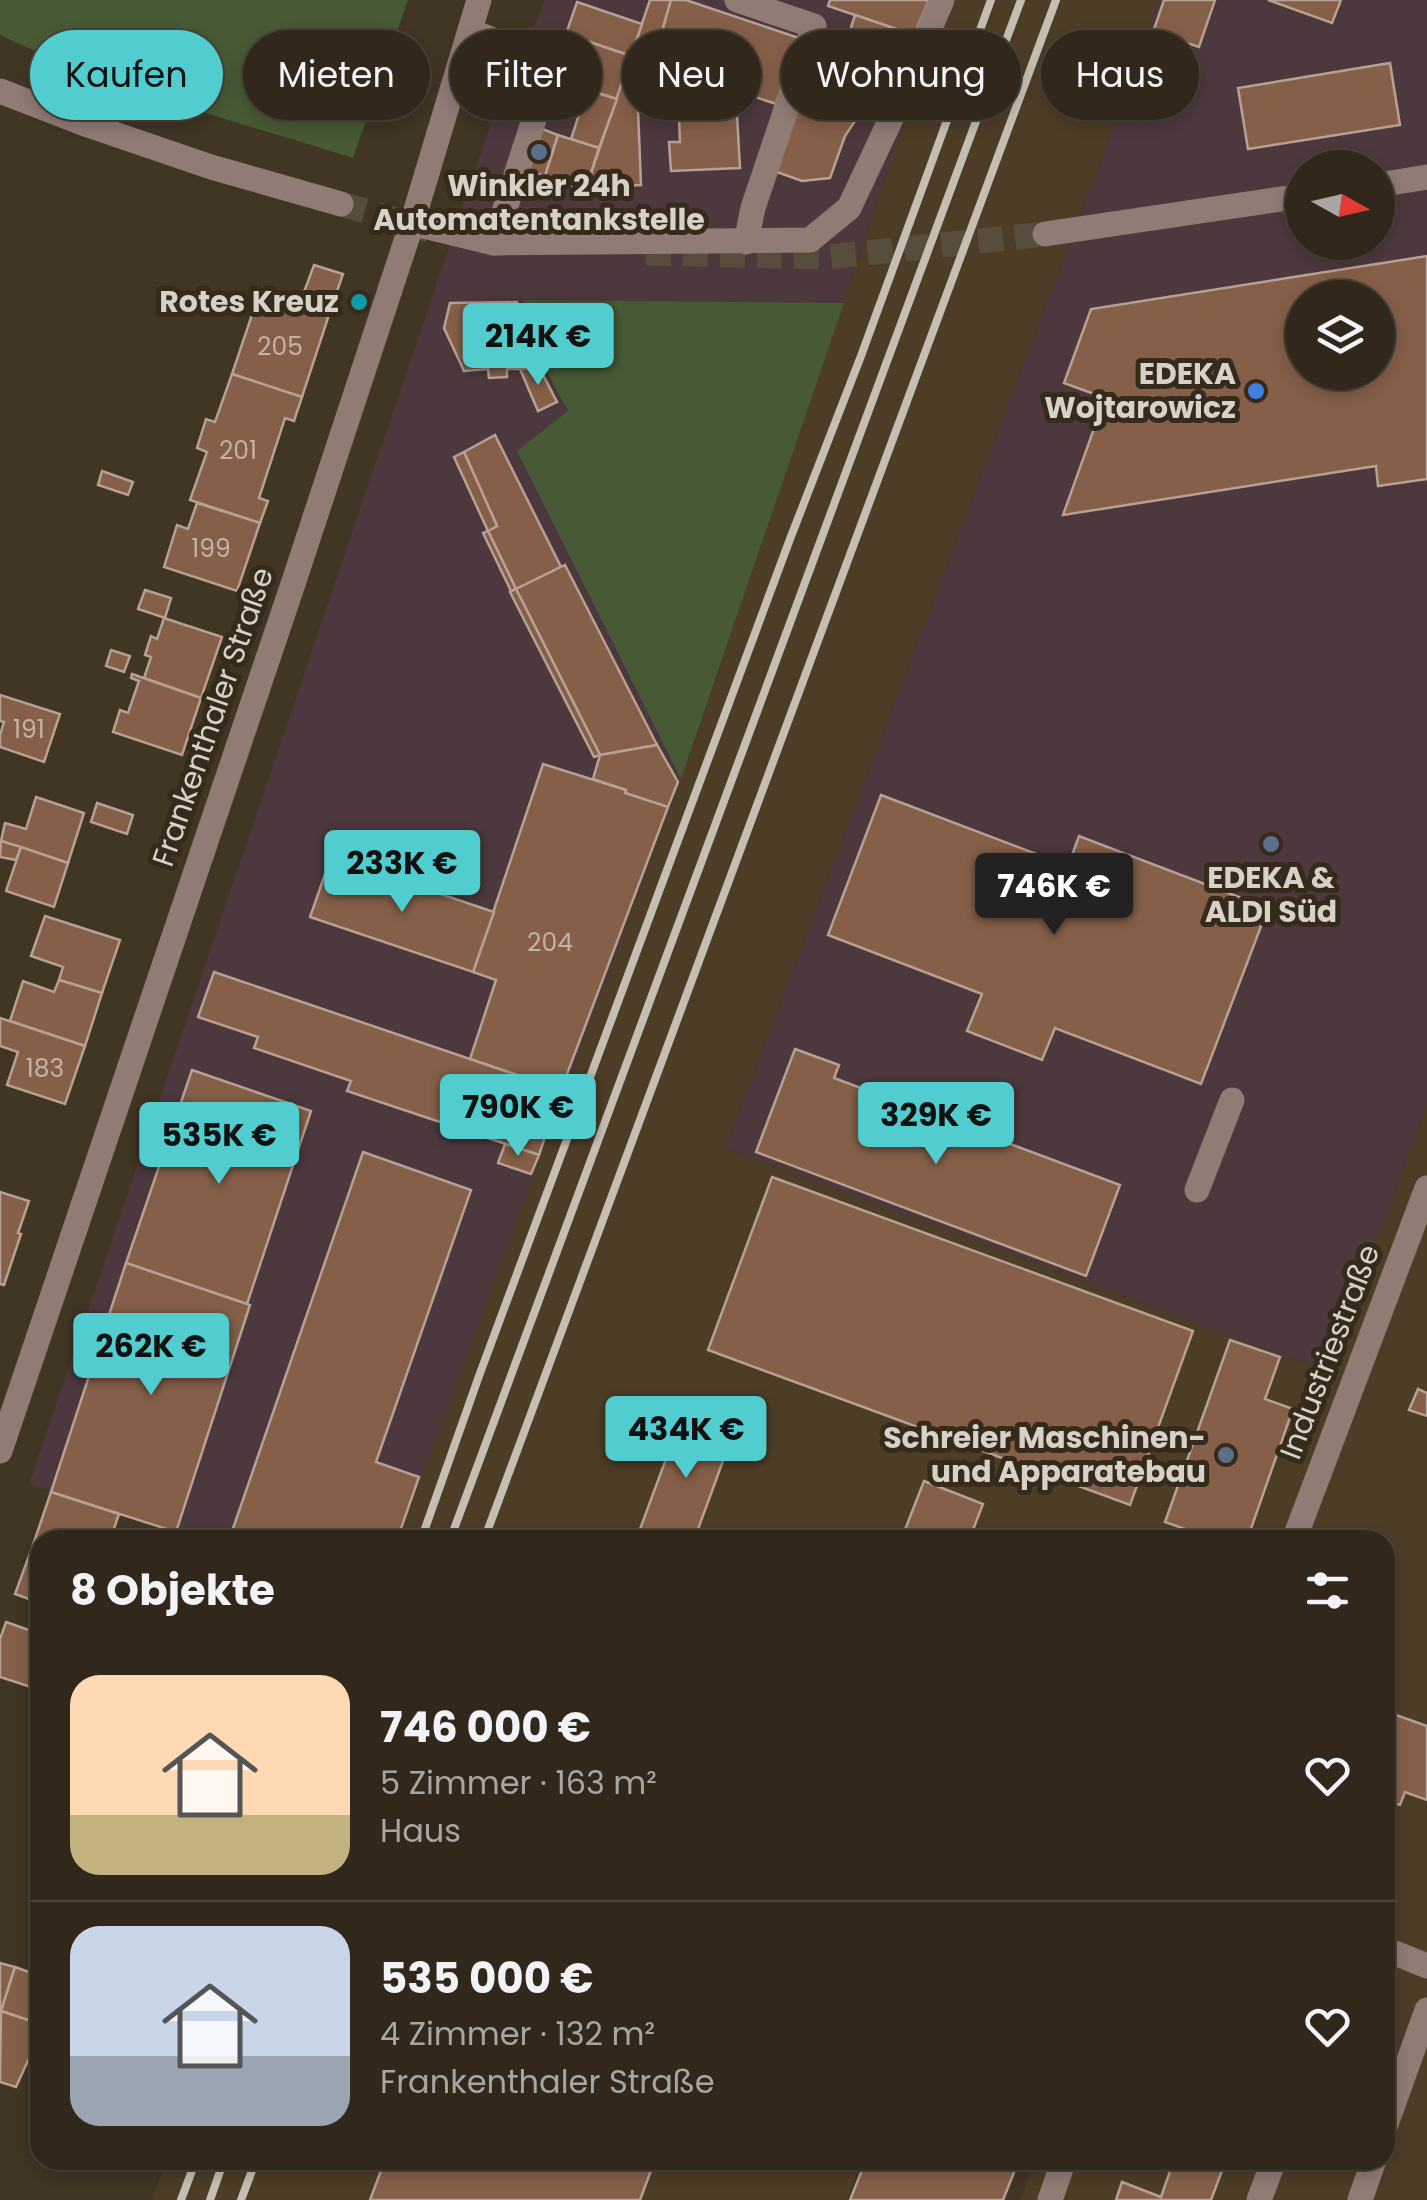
<!DOCTYPE html>
<html lang="de">
<meta charset="utf-8">
<style>
:root{--surface:#31281b;--page:#393024;--text:#f1f3f6;--muted:#a8a6a3;--line:#4c443a;--accent:#52cdcf}
body{margin:0;font-family:Poppins,sans-serif;background:var(--page);color:var(--text);height:100vh;display:flex;flex-direction:column;font-size:38px;white-space:nowrap}
*{box-sizing:border-box;margin:0}
p{font-size:32px;color:var(--muted)}
.icon{flex:none;width:55px;height:55px;fill:none;stroke:currentColor;stroke-width:2;stroke-linecap:round;stroke-linejoin:round}
.map{position:relative;flex:1;overflow:hidden}
.details{position:absolute;left:30px;top:1530px;width:1365px;height:640px;display:flex;flex-direction:column;background:var(--surface);border-radius:30px;box-shadow:0 5px 15px #0003,0 0 0 2px var(--line)}
.details>*{flex:none}
.hud{position:absolute;left:30px;top:30px;width:1368px;height:90px;display:flex;gap:20px}
.needle{width:65px;rotate:98deg}
.fabs{position:absolute;left:1285px;top:150px;display:grid;gap:20px}
.fabs a{display:grid;place-items:center;width:110px;height:110px;border-radius:50%;background:var(--surface);box-shadow:0 5px 15px #0003,0 0 0 2px var(--line);font-size:50px}
.price{position:absolute;translate:-50% -85px;padding:0 22px;border-radius:10px;background:var(--accent);color:#111;font-size:32px;line-height:65px;filter:drop-shadow(0 2px 5px #0008)}
.price::after{content:'';position:absolute;left:50%;top:60px;width:30px;height:22px;margin-left:-15px;background:inherit;clip-path:polygon(0 0,100% 0,50% 100%)}
.price.active{background:#222;color:#fff}
ul{padding:0;list-style:none}
li{display:flex;align-items:center;gap:30px;height:250px;padding:0 40px}
li+li{border-top:2px solid var(--line)}
li span{display:grid;place-items:center;flex:none;width:280px;height:200px;border-radius:30px;color:#555}
li>.icon{margin-inline-start:auto}
span .icon{width:120px;height:120px;fill:#fffc;stroke-width:1}
li b{font-size:42px}
h2{display:flex;justify-content:space-between;align-items:center;height:120px;padding:0 40px;font-size:42px}
.tag{padding:0 35px;border-radius:45px;background:var(--surface);box-shadow:0 5px 15px #0003,0 0 0 2px var(--line);font-size:35px;line-height:90px}
.tag.active{background:var(--accent);color:#111}
.map>svg:first-child{display:block}
</style>
<div class="map">
<svg width="1427" height="2200" viewBox="0 0 1427 2200">
<rect width="100%" height="100%" fill="#413524"/>
<g fill="#4c383d" fill-rule="evenodd">
<path d="M544 0H948L915 90 699 730 399 1540H193L176 1532 29 1484 503 88 537 21Z"/>
<path d="M1159 0H1427V1104L1328 1372 725 1148 1129 86ZM1302 168H1378V242H1302ZM1302 298H1378V372H1302Z"/>
</g>
<g fill="#4d3d27">
<path d="M948 0H1159L1129 86 725 1148 1328 1372 1427 1104V2200H1020L1035 2160H1385V1540H398L699 730 915 90Z"/>
<path d="M167 2160H862L847 2200H152Z"/>
</g>
<g fill="#475935">
<path d="M0 0H408L353 158C235 121 112 89 0 35Z"/>
<path d="M523 300 844 303 681 779 517 451 568 411 531 343Z"/>
</g>
<g fill="#855f48" stroke="#b6a194" stroke-width="2.5" fill-rule="evenodd">
<path d="M650 0H671L653 63 631 56Z"/>
<path d="M671 0H686L799 38 776 104 653 63Z"/>
<path d="M830 0H929L914 35 828 6Z"/>
<path d="M1164 0H1215L1199 47 1153 32Z"/>
<path d="M1268 0H1341L1332 23Z"/>
<path d="M577 2 642 24 631 56 566 34Z"/>
<path d="M855 15 914 35 897 60 846 43Z"/>
<path d="M566 34 631 56 617 99 551 78Z"/>
<path d="M631 56 653 63 638 109 641 185 586 188Z"/>
<path d="M1390 63 1400 125 1248 149 1238 88Z"/>
<path d="M803 88 863 109 845 136 830 178 802 181 774 171Z"/>
<path d="M587 90 617 99 599 148 571 139Z"/>
<path d="M711 100V116L737 115 740 168 671 171 669 142H680L679 118H687V101Z"/>
<path d="M524 122 558 135 545 176 509 166Z"/>
<path d="M558 135 599 148 586 188H580L545 176Z"/>
<path d="M1427 256V479L1378 486 1376 466 1063 515 1105 398 1064 383 1091 309ZM1302 298H1378V372H1302Z"/>
<path d="M314 265 343 274 333 303 304 292Z"/>
<path d="M261 288 322 309 328 318 302 397 232 374Z"/>
<path d="M517 302 521 369H507V377L489 378 488 369 464 371 444 328 450 303Z"/>
<path d="M539 367 557 402 538 411 520 369Z"/>
<path d="M232 374 302 397 294 421 285 418 259 498 268 501 260 523 190 500 207 452 197 448 206 419 215 422Z"/>
<path d="M495 435 561 567 516 589 488 531 497 526 464 452Z"/>
<path d="M464 452 497 526 488 531 454 457Z"/>
<path d="M102 471 133 482 128 495 98 485Z"/>
<path d="M197 503 260 523 237 591 164 567 177 525 188 529Z"/>
<path d="M488 531 516 589 511 591 483 533Z"/>
<path d="M565 565 656 743 657 745 600 755 516 589Z"/>
<path d="M516 589 600 755 594 757 510 592Z"/>
<path d="M145 590 171 598 165 618 138 609Z"/>
<path d="M164 618 222 637 201 698 144 678 151 657 145 655 151 636 157 639Z"/>
<path d="M111 650 130 656 124 672 106 666Z"/>
<path d="M132 674 201 698 182 755 113 732 120 710 128 713 139 681 131 678Z"/>
<path d="M0 695 60 714 44 762 0 747V735L4 722 0 721Z"/>
<path d="M656 743 678 782 668 807 625 793 626 790 593 779 600 755 657 745Z"/>
<path d="M543 764 626 790 625 793 668 807 561 1090 470 1059 496 980 473 972Z"/>
<path d="M881 795 1068 866 1079 836 1268 908 1201 1084 1055 1028 1042 1060 967 1031 982 994 828 935Z"/>
<path d="M36 797 84 813 68 863 1 841 5 823 26 829Z"/>
<path d="M97 803 133 815 127 834 91 822Z"/>
<path d="M1 841 21 847 16 860 0 857Z"/>
<path d="M21 847 68 863 54 907 6 891Z"/>
<path d="M331 857 494 912 473 972 310 917Z"/>
<path d="M45 916 120 940 102 993 59 980 63 967 31 956Z"/>
<path d="M214 972 561 1090 539 1155 347 1091 351 1081 254 1048 258 1037 198 1017Z"/>
<path d="M59 980 102 993 85 1046 10 1021 23 981 54 992Z"/>
<path d="M0 1018 85 1046 65 1104 7 1085 18 1052 0 1046Z"/>
<path d="M795 1049 839 1065 834 1078 1120 1185 1086 1276 756 1152Z"/>
<path d="M192 1070 311 1111 247 1304 126 1263Z"/>
<path d="M505 1144 539 1155 531 1174 498 1163Z"/>
<path d="M363 1152 471 1190 376 1462 419 1477 397 1540H229Z"/>
<path d="M772 1177 1193 1331 1130 1505 708 1350Z"/>
<path d="M0 1192 29 1201 18 1233 21 1234 4 1285 0 1284Z"/>
<path d="M126 1263 250 1305 176 1532 51 1492Z"/>
<path d="M1230 1340 1280 1357 1265 1399 1293 1409 1247 1540H1216L1165 1522Z"/>
<path d="M1418 1389 1427 1393V1416L1409 1410Z"/>
<path d="M683 1413 734 1431 694 1540H636Z"/>
<path d="M924 1481 983 1504 969 1540H901Z"/>
<path d="M51 1492 119 1514 110 1540H40V1544L34 1542Z"/>
<path d="M34 1542 40 1544V1603L15 1594Z"/>
<path d="M6 1622 40 1634V1690L0 1677V1639Z"/>
<path d="M1385 1711 1427 1726V1800L1405 1792 1400 1805 1385 1800 1392 1774 1385 1772Z"/>
<path d="M0 1963 15 1967 1 2011H0Z"/>
<path d="M15 1967 40 1976V2024L1 2011Z"/>
<path d="M1 2011 40 2024V2034L16 2087 0 2082Z"/>
<path d="M385 2160H655L640 2200H370Z"/>
<path d="M866 2160H1019L1003 2200H850Z"/>
<path d="M1174 2160H1226L1211 2200H1116L1122 2182 1161 2197Z"/>
</g>
<g fill="none" stroke-linecap="round" stroke-linejoin="round">
<g stroke="#584c3c" stroke-width="25" stroke-dasharray="25 12" stroke-linecap="butt">
<path d="M341 204 429 230"/>
<path d="M646 253 829 257 1045 234"/>
</g>
<g stroke="#907b75" stroke-width="25">
<path d="M737 0 814 26 753 208 746 242"/>
<path d="M470 31 506 45 539 104 494 243"/>
<path d="M0 91 88 125 211 167 341 204"/>
<path d="M1378 185 1427 177"/>
<path d="M412 223 494 243 810 240 849 208 889 123 942 0"/>
<path d="M1045 234 1302 196"/>
<path d="M1197 1190 1232 1100"/>
<path d="M0 1451 293 584 412 223 479 0"/>
<path d="M1294 1540 1427 1188"/>
<path d="M1385 1949 1427 1966"/>
<path d="M1385 2127 1427 2010"/>
<path d="M1050 2200 1064 2160"/>
<path d="M1259 2200 1274 2160"/>
<path d="M1360 2200 1374 2160"/>
</g>
<g stroke="#c6beb3" stroke-width="8">
<path d="M421 1540 479 1376 790 539 861 356 991 0"/>
<path d="M450 1540 1021 0"/>
<path d="M484 1540 1056 0"/>
<path d="M181 2200 196 2160"/>
<path d="M210 2200 224 2160"/>
<path d="M241 2200 256 2160"/>
</g>
</g>
<g fill="#5c6f8a" stroke="#362a1b" stroke-width="4">
<circle cx="539" cy="152" r="10"/>
<circle cx="1271" cy="844" r="10"/>
<circle cx="1226" cy="1455" r="10"/>
</g>
<circle fill="#0f9aa8" stroke="#362a1b" stroke-width="4" cx="359" cy="302" r="10"/>
<circle fill="#3f7fe0" stroke="#362a1b" stroke-width="4" cx="1256" cy="391" r="10"/>
<g text-anchor="middle" stroke-width="10" stroke-linejoin="round" paint-order="stroke">
<g font-size="25" fill="#c3b4a7">
<text x="280" y="355">205</text>
<text x="238" y="459">201</text>
<text x="211" y="557">199</text>
<text x="29" y="738">191</text>
<text x="550" y="951">204</text>
<text x="45" y="1077">183</text>
</g>
<g font-size="30" font-weight="bold" fill="#d8d1c7" stroke="#362a1b" text-anchor="end">
<text x="539" y="196" text-anchor="middle">Winkler 24h<tspan x="539" dy="34">Automatentankstelle</tspan></text>
<text x="339" y="312">Rotes Kreuz</text>
<text x="1236" y="384">EDEKA<tspan x="1236" dy="34">Wojtarowicz</tspan></text>
<text x="1271" y="888" text-anchor="middle">EDEKA &amp;<tspan x="1271" dy="34">ALDI Süd</tspan></text>
<text x="1206" y="1448">Schreier Maschinen-<tspan x="1206" dy="34">und Apparatebau</tspan></text>
</g>
<g font-size="30" fill="#d8d1c7" stroke="#362a1b">
<text transform="translate(213 717) rotate(-71)" y="10">Frankenthaler Straße</text>
<text transform="translate(1330 1352) rotate(-69)" y="10">Industriestraße</text>
</g>
</g>
</svg>
<div class="fabs">
<a><svg class="needle" viewBox="-14 -14 28 28"><path d="M0-13l5 13h-10z" fill="#e53935"/><path d="M0 13l5-13h-10z" fill="#a8a6a3"/></svg></a>
<a><svg class="icon" aria-label="layers" viewBox="0 0 24 24"><path d="M12 4l9 5-9 5-9-5zM3 14l9 5 9-5"/></svg></a>
</div>
<b class="price" style="left:538px;top:388px">214K €</b>
<b class="price" style="left:402px;top:915px">233K €</b>
<b class="price active" style="left:1054px;top:938px">746K €</b>
<b class="price" style="left:518px;top:1159px">790K €</b>
<b class="price" style="left:936px;top:1167px">329K €</b>
<b class="price" style="left:219px;top:1187px">535K €</b>
<b class="price" style="left:151px;top:1398px">262K €</b>
<b class="price" style="left:686px;top:1481px">434K €</b>
<div class="hud">
<a class="tag active">Kaufen</a>
<a class="tag">Mieten</a>
<a class="tag">Filter</a>
<a class="tag">Neu</a>
<a class="tag">Wohnung</a>
<a class="tag">Haus</a>
</div>
<section class="details">
<h2>8 Objekte<svg class="icon" aria-label="filters" viewBox="0 0 24 24"><path d="M4 7h16M4 17h16"/><circle cx="9" cy="7" r="2"/><circle cx="15" cy="17" r="2"/></svg></h2>
<ul>
<li><span style="background:linear-gradient(#ffd9b3 70%,#c2b280 0)"><svg class="icon" aria-label="home" viewBox="0 0 24 24"><path d="M3 11l9-7 9 7M6 9v11h12V9"/></svg></span><div><b>746 000 €</b><p>5 Zimmer · 163 m²</p><p>Haus</p></div><svg class="icon" aria-label="heart" viewBox="0 0 24 24"><path d="M12 20l-8-8c-3-5 5-10 8-4 3-6 11-1 8 4z"/></svg></li>
<li><span style="background:linear-gradient(#c9d6e8 65%,#9aa5b1 0)"><svg class="icon" aria-label="home" viewBox="0 0 24 24"><path d="M3 11l9-7 9 7M6 9v11h12V9"/></svg></span><div><b>535 000 €</b><p>4 Zimmer · 132 m²</p><p>Frankenthaler Straße</p></div><svg class="icon" aria-label="heart" viewBox="0 0 24 24"><path d="M12 20l-8-8c-3-5 5-10 8-4 3-6 11-1 8 4z"/></svg></li>
</ul>
</section>
</div>
